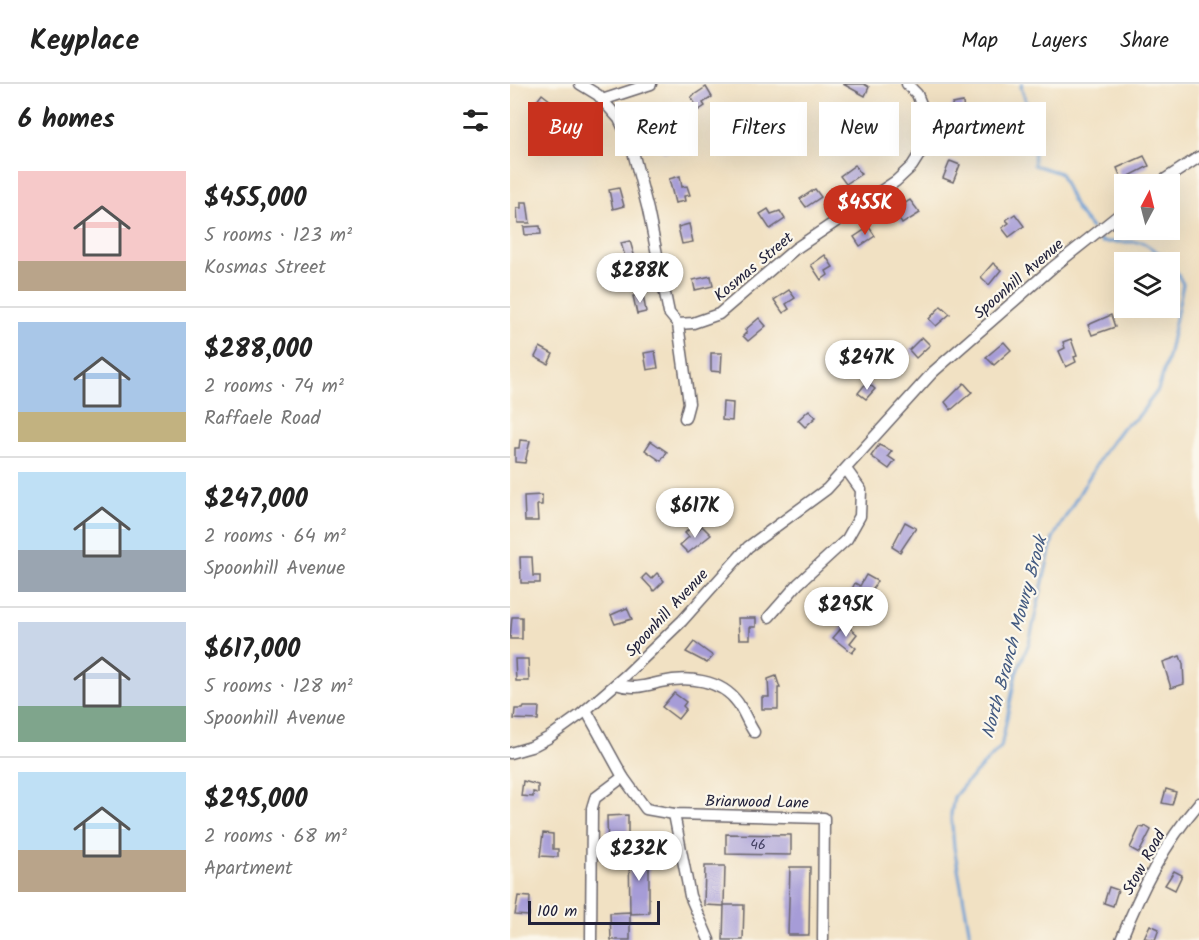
<!DOCTYPE html>
<meta charset="utf-8">
<style>
:root{--surface:#fff;--page:#f6f6f6;--text:#222;--muted:#767676;--line:#e0e0e0;--accent:#c8321e}
body{margin:0;font-family:Kalam,sans-serif;background:var(--page);color:var(--text);height:100vh;display:flex;flex-direction:column;font-size:22px;white-space:nowrap}
*{box-sizing:border-box;margin:0}
p{font-size:20px;color:var(--muted)}
.icon{flex:none;width:33px;height:33px;fill:none;stroke:currentColor;stroke-width:2;stroke-linecap:round;stroke-linejoin:round}
.map{position:relative;flex:1;overflow:hidden}
.side{display:flex;flex-direction:column;background:var(--surface);width:510px}
.side>*{flex:none}
.banner{position:absolute;left:18px;top:18px;width:570px;height:54px;display:flex;gap:12px}
.needle{width:39px;rotate:7deg}
.fabs{position:absolute;left:604px;top:90px;display:grid;gap:12px}
.fabs a{display:grid;place-items:center;width:66px;height:66px;border-radius:0px;background:var(--surface);box-shadow:0 6px 24px #0002;font-size:30px}
.scale{position:absolute;left:18px;bottom:15px;width:132px;box-sizing:border-box;padding-left:6px;border:3px solid #22223b;border-top:0;font-size:16px;line-height:21px;white-space:nowrap;color:#22223b;-webkit-text-stroke:4px #fbf7ec;paint-order:stroke}
.price{position:absolute;translate:-50% -51px;padding:0 14px;border-radius:21px;background:#fff;color:#222;font-size:20px;line-height:39px;filter:drop-shadow(0 2px 3px #0008)}
.price::after{content:'';position:absolute;left:50%;top:36px;width:18px;height:14px;margin-left:-9px;background:inherit;clip-path:polygon(0 0,100% 0,50% 100%)}
.price.current{background:var(--accent);color:#fff}
ul{padding:0;list-style:none}
li{display:flex;align-items:center;gap:18px;height:150px;padding:0 18px}
li+li{border-top:2px solid var(--line)}
li span{display:grid;place-items:center;flex:none;width:168px;height:120px;border-radius:0px;color:#555}
li>.icon{margin-inline-start:auto}
span .icon{width:72px;height:72px;fill:#fffc;stroke-width:1}
li b{font-size:26px}
h2{display:flex;justify-content:space-between;align-items:center;height:72px;padding:0 18px;font-size:26px}
.pill{padding:0 21px;border-radius:0px;background:var(--surface);box-shadow:0 6px 24px #0002;font-size:21px;line-height:54px}
.pill.current{background:var(--accent);color:#fff}
header{display:flex;align-items:center;gap:36px;box-sizing:border-box;height:84px;padding:0 30px;background:var(--surface);border-bottom:2px solid var(--line)}
header strong{font-size:28px}
nav{display:flex;gap:33px;margin-inline-start:auto;font-size:21px}
main{display:flex;flex:1;min-height:0}
.map>svg:first-child{display:block}
</style>
<header>
<strong>Keyplace</strong>
<nav><a>Map</a><a>Layers</a><a>Share</a></nav>
</header>
<main>
<section class="side">
<h2>6 homes<svg class="icon" aria-label="filters" viewBox="0 0 24 24"><path d="M4 7h16M4 17h16"/><circle cx="9" cy="7" r="2"/><circle cx="15" cy="17" r="2"/></svg></h2>
<ul>
<li><span style="background:linear-gradient(#f6c9c9 75%,#b9a48a 0)"><svg class="icon" aria-label="home" viewBox="0 0 24 24"><path d="M3 11l9-7 9 7M6 9v11h12V9"/></svg></span><div><b>$455,000</b><p>5 rooms · 123 m²</p><p>Kosmas Street</p></div></li>
<li><span style="background:linear-gradient(#a9c7e8 75%,#c2b280 0)"><svg class="icon" aria-label="home" viewBox="0 0 24 24"><path d="M3 11l9-7 9 7M6 9v11h12V9"/></svg></span><div><b>$288,000</b><p>2 rooms · 74 m²</p><p>Raffaele Road</p></div></li>
<li><span style="background:linear-gradient(#bfe0f5 65%,#9aa5b1 0)"><svg class="icon" aria-label="home" viewBox="0 0 24 24"><path d="M3 11l9-7 9 7M6 9v11h12V9"/></svg></span><div><b>$247,000</b><p>2 rooms · 64 m²</p><p>Spoonhill Avenue</p></div></li>
<li><span style="background:linear-gradient(#c9d6e8 70%,#7fa58c 0)"><svg class="icon" aria-label="home" viewBox="0 0 24 24"><path d="M3 11l9-7 9 7M6 9v11h12V9"/></svg></span><div><b>$617,000</b><p>5 rooms · 128 m²</p><p>Spoonhill Avenue</p></div></li>
<li><span style="background:linear-gradient(#bfe0f5 65%,#b9a48a 0)"><svg class="icon" aria-label="home" viewBox="0 0 24 24"><path d="M3 11l9-7 9 7M6 9v11h12V9"/></svg></span><div><b>$295,000</b><p>2 rooms · 68 m²</p><p>Apartment</p></div></li>
</ul>
</section>
<div class="map">
<svg width="689" height="856" viewBox="0 0 689 856">
<rect width="100%" height="100%" fill="#fbf7ec"/>
<filter id="ink" filterUnits="userSpaceOnUse"><feTurbulence type="fractalNoise" baseFrequency=".0167" numOctaves="2"/><feDisplacementMap in="SourceGraphic" scale="12" xChannelSelector="R" yChannelSelector="G"/><feConvolveMatrix kernelMatrix="1 2 1 2 8 2 1 2 1" color-interpolation-filters="sRGB"/></filter>
<filter id="wash" filterUnits="userSpaceOnUse"><feTurbulence type="fractalNoise" baseFrequency=".008" numOctaves="4" result="noise"/><feDisplacementMap in="SourceGraphic" scale="24" xChannelSelector="R" yChannelSelector="G"/><feGaussianBlur stdDeviation="1.35" result="paint"/><feColorMatrix in="noise" values="0 0 0 0 0 0 0 0 0 0 0 0 0 0 0 0 0 1.4 0 .05"/><feComposite in="paint" operator="in"/></filter>
<g filter="url(#wash)">
<rect width="100%" height="100%" fill="#f1e1c3"/>
<g fill="none" stroke-linecap="round" stroke-linejoin="round">
<g stroke="#699dd4" stroke-width="3">
<path d="M512 0 511 3 524 41V81L550 89 566 125 581 144"/>
<path d="M461 856 444 763 441 730 444 713 453 702 491 663 506 590 519 559 543 454 594 368 612 344 627 334 648 306 658 273 673 200 660 176 632 158H592L589 154"/>
</g>
</g>
<g id="blocks">
<g fill="#a69cd7">
<path d="M333 0H354L359 3 355 12Z"/>
<path d="M196 3 202 13 193 19 195 22 189 26 181 13Z"/>
<path d="M32 10 46 21 41 28 26 18Z"/>
<path d="M453 18 454 30 460 29 461 36 444 38 442 20Z"/>
<path d="M379 39 388 43 379 60 370 55Z"/>
<path d="M77 47 89 61 82 67 70 53Z"/>
<path d="M161 48 163 60 168 59V65L153 68 151 49Z"/>
<path d="M634 72 639 82 612 96 607 84Z"/>
<path d="M440 77 450 81 443 98 433 94Z"/>
<path d="M345 81 351 90 336 100 330 92Z"/>
<path d="M170 92 172 103 177 102 180 111 174 112 175 117 165 119 159 95Z"/>
<path d="M109 104 114 122 103 125 99 106Z"/>
<path d="M305 105 311 113 296 123 290 115Z"/>
<path d="M400 116 410 129 392 140 384 126Z"/>
<path d="M11 118H17L20 139H8L7 124H11Z"/>
<path d="M258 125 261 130 270 127 275 135 260 145 250 130Z"/>
<path d="M505 130 514 142 499 153 492 144 499 139 496 136Z"/>
<path d="M179 140 183 158 172 160 168 143Z"/>
<path d="M30 142 31 150 15 151 14 143Z"/>
<path d="M359 143 365 152 350 162 344 153Z"/>
<path d="M120 157 125 174 116 176 111 159Z"/>
<path d="M315 171 323 183 316 187 318 191 311 196 301 181Z"/>
<path d="M483 179 491 186 479 201 471 193Z"/>
<path d="M201 192 203 202 185 206 183 196Z"/>
<path d="M279 206 285 214 276 220 279 225 273 229 264 216Z"/>
<path d="M133 210 136 228 127 230 123 212Z"/>
<path d="M431 222 440 230 426 242 419 235Z"/>
<path d="M601 231 605 243 582 251 578 241Z"/>
<path d="M249 234 256 242 238 257 233 252 237 248 235 246Z"/>
<path d="M412 253 420 261 406 274 399 266Z"/>
<path d="M561 255 567 272 564 273 566 278 556 283 549 267 555 264 553 258Z"/>
<path d="M494 258 501 266 484 281 476 273Z"/>
<path d="M30 263 43 270 38 280 25 273Z"/>
<path d="M145 267 148 284 137 286 134 269Z"/>
<path d="M201 269H212L211 288 201 287Z"/>
<path d="M357 298 365 305 356 315 348 309Z"/>
<path d="M454 299 462 308 441 326 435 318Z"/>
<path d="M213 318 223 319 222 337 212 336Z"/>
<path d="M299 326 306 333 295 343 288 336Z"/>
<path d="M10 356 20 357 15 379 5 378V364H9Z"/>
<path d="M141 357 157 368 151 377 135 366Z"/>
<path d="M369 361 382 367 378 372 385 377 379 385 361 372Z"/>
<path d="M32 411V421H27L28 437H15L14 412Z"/>
<path d="M395 438 406 444 390 468 382 463Z"/>
<path d="M192 442 201 451 178 469 170 461 179 453 175 449 180 444 185 449Z"/>
<path d="M10 473H22L23 492H30V499H11Z"/>
<path d="M147 489 154 497 144 507 132 494 136 490 141 495Z"/>
<path d="M356 491 367 497 357 515 341 507 345 499 350 502Z"/>
<path d="M117 524 122 535 105 540 101 531Z"/>
<path d="M2 533H12V555H0Z"/>
<path d="M228 534H246V543H240V555H229Z"/>
<path d="M335 540 347 550 340 559 346 564 342 569 323 554Z"/>
<path d="M184 558 203 572 197 579 176 568Z"/>
<path d="M670 572 673 580 674 600 661 604 653 578Z"/>
<path d="M5 575H18L19 597H6Z"/>
<path d="M266 592 270 604H268V625H252V613H259L258 595Z"/>
<path d="M164 609 176 618 173 622 176 625 168 635 152 623Z"/>
<path d="M14 623H29L28 636 4 635 5 625H13Z"/>
<path d="M13 697 28 701V709L23 708V713L11 712Z"/>
<path d="M656 705 666 708 662 721 652 719Z"/>
<path d="M118 731V769H98L97 732Z"/>
<path d="M635 742 641 746 629 769 620 764 630 743 634 744Z"/>
<path d="M33 749 43 750V765H48V773L30 772Z"/>
<path d="M216 750 281 751V771L216 770Z"/>
<path d="M119 767H139V829L120 830Z"/>
<path d="M195 782H215L214 821H234L233 856H213L214 822 194 821Z"/>
<path d="M280 783H300L299 851H278Z"/>
<path d="M664 787 672 791 665 806 655 801Z"/>
<path d="M599 803 608 806 603 822 594 819Z"/>
<path d="M8 812 20 813 19 832 5 831Z"/>
<path d="M120 828V856H101L100 829Z"/>
<path d="M640 841 649 845 645 856 634 854Z"/>
</g>
</g>
</g>
<g filter="url(#ink)">
<use href="#blocks" fill-opacity="0" stroke="#6a656b" stroke-width="1.5"/>
<g fill="none" stroke-linecap="round" stroke-linejoin="round">
<g stroke="#6a656b" stroke-width="13">
<g id="minor">
<path d="M70 0 88 11 109 35 121 60 138 126 159 229 168 240 179 319 175 334"/>
<path d="M92 16 141 0"/>
<path d="M648 100 689 73"/>
<path d="M168 240 183 239 209 230 285 165 386 97 402 82 414 63 417 47 415 30 407 10 397 0"/>
<path d="M259 533 288 500 337 455 350 432 351 406 336 385"/>
<path d="M106 600C123 606 134 602 151 598 177 592 211 595 228 619 234 628 238 639 244 648"/>
<path d="M76 626 113 693 136 725 164 730 314 734 313 856"/>
<path d="M0 669 21 663 38 654 70 631 115 592 172 537 238 463 317 405 423 288 542 184 615 126"/>
<path d="M164 730 180 812 199 856"/>
<path d="M81 856 82 724 85 714 113 693"/>
<path d="M611 856C631 806 654 760 689 719"/>
</g>
</g>
<use href="#minor" stroke="#fff" stroke-width="10"/>
</g>
</g>
<g text-anchor="middle" stroke-width="4.5" stroke-linejoin="round" paint-order="stroke">
<g font-size="14" fill="#434062">
<text x="248" y="765">46</text>
</g>
<g font-size="16" fill="#22223b" stroke="#fbf7ec">
<text transform="translate(243 182) rotate(-40)" y="6">Kosmas Street</text>
<text transform="translate(508 194) rotate(-41)" y="6">Spoonhill Avenue</text>
<text transform="translate(156 528) rotate(-47)" y="6">Spoonhill Avenue</text>
<text transform="translate(247 717) rotate(1)" y="6">Briarwood Lane</text>
<text transform="translate(633 778) rotate(-61)" y="6">Stow Road</text>
</g>
<g font-size="18" font-style="italic" fill="#425980" stroke="#fbf7ec">
<text transform="translate(504 553) rotate(-75)" y="6">North Branch Mowry Brook</text>
</g>
</g>
</svg>
<div class="fabs">
<a><svg class="needle" viewBox="-14 -14 28 28"><path d="M0-13l5 13h-10z" fill="#e53935"/><path d="M0 13l5-13h-10z" fill="#767676"/></svg></a>
<a><svg class="icon" aria-label="layers" viewBox="0 0 24 24"><path d="M12 4l9 5-9 5-9-5zM3 14l9 5 9-5"/></svg></a>
</div>
<div class="scale">100 m</div>
<b class="price current" style="left:355px;top:152px">$455K</b>
<b class="price" style="left:130px;top:220px">$288K</b>
<b class="price" style="left:357px;top:307px">$247K</b>
<b class="price" style="left:185px;top:455px">$617K</b>
<b class="price" style="left:336px;top:554px">$295K</b>
<b class="price" style="left:129px;top:798px">$232K</b>
<div class="banner">
<a class="pill current">Buy</a>
<a class="pill">Rent</a>
<a class="pill">Filters</a>
<a class="pill">New</a>
<a class="pill">Apartment</a>
</div>
</div>
</main>
